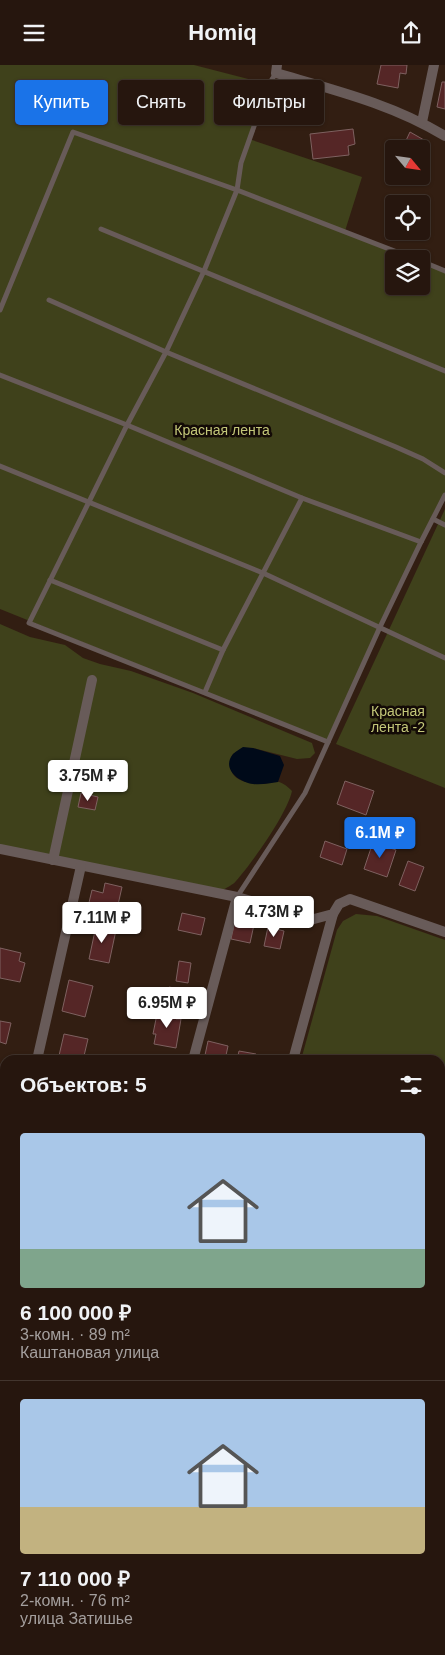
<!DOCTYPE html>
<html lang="ru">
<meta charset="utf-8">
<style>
:root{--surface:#26160e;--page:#32231c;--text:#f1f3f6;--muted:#a49f9e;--line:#42352e;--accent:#1a73e8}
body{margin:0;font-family:Helvetica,sans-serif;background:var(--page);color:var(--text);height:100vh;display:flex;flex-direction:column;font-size:19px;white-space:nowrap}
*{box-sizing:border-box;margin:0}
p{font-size:16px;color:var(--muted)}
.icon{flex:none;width:28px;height:28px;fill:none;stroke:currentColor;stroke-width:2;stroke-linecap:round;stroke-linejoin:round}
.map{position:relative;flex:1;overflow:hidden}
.panel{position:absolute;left:0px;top:990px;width:445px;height:600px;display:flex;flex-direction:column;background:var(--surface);border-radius:15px 15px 0 0;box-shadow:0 1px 4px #0004,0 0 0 1px var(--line)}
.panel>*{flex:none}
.banner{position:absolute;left:15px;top:15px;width:415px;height:45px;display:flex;gap:10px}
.needle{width:32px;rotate:119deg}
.buttons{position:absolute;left:385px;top:75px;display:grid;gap:10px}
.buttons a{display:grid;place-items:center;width:45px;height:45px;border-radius:5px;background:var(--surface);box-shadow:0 1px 4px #0004,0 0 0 1px var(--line);font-size:25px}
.price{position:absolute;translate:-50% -42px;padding:0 11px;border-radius:5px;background:#fff;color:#222;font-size:16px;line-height:32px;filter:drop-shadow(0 1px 2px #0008)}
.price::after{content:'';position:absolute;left:50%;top:30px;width:15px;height:11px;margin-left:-8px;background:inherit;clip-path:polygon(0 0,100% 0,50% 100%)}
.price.active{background:var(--accent);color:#fff}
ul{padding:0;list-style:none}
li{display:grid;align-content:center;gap:10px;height:265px;padding:0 20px}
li+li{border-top:1px solid var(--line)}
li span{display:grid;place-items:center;height:155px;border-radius:5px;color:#555}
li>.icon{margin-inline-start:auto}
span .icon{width:90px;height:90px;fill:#fffc;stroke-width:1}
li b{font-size:21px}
h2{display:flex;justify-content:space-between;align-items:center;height:60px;padding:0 20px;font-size:21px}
.pill{padding:0 18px;border-radius:5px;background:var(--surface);box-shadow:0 1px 4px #0004,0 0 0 1px var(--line);font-size:18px;line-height:45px}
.pill.active{background:var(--accent);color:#fff}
header{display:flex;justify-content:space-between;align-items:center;height:65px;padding:0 20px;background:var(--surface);font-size:22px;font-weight:800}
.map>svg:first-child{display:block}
</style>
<header><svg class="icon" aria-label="menu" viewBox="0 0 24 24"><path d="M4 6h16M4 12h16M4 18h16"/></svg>Homiq<svg class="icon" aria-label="share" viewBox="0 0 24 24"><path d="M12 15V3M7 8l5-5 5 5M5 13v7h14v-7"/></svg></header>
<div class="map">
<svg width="445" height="1590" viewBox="0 0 445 1590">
<rect width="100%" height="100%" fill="#321e12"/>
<g fill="#3f411b">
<path d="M0 0H194L268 19 249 74 362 112 345 166 411 194H394V221H421V198L445 208V427L328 676 0 544Z"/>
<path d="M445 444V723L336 679Z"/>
<path d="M0 559 30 572 65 580 83 593 100 599 131 606 193 628 312 678 315 688 310 693 297 694 253 683 233 689C224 714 243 719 264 719 269 718 275 716 279 717 285 719 288 722 292 726 287 749 252 798 236 816 233 820 227 822 223 825L0 780Z"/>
<path d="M356 849 377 851 445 875V1119H440V995H301L337 865 343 856Z"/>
<path d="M445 1167V1227C441 1207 435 1186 445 1167Z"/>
<path d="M445 1280V1374L440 1367V1329Z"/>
<path d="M0 1298 5 1300V1585H440V1417L445 1416V1590H0Z"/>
</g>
<path fill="#000a19" d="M243 682 253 683 280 691 284 700 278 717C270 718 262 720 253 719 239 717 221 704 233 689 236 686 240 684 243 682Z"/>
<g fill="#552626" stroke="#7e6160">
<path d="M381 0H407L406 9 400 8 398 23 377 19Z"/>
<path d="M442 17H445V44L437 42Z"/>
<path d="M353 64 355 79 348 81 349 90 313 94 310 69Z"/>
<path d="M410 67 424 75 420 84H402Z"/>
<path d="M345 716 374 726 366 750 337 739Z"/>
<path d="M81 728 98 732 95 745 78 742Z"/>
<path d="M325 776 347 784 342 800 320 792Z"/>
<path d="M373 777 396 785 387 812 364 804Z"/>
<path d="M408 796 424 802 415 826 399 820Z"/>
<path d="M105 818 122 822 115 853 87 846 92 825 103 828Z"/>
<path d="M182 848 205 853 201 870 178 865Z"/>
<path d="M236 851 255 855 250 878 231 874Z"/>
<path d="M96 861 116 865 109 898 89 894Z"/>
<path d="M268 862 284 866 280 884 264 881Z"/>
<path d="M0 883 21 888 19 896 25 898 20 917 0 913Z"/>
<path d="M179 896 191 898 188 918 176 916Z"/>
<path d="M69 915 93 921 85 952 62 946Z"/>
<path d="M169 922 197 927 195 938 167 933Z"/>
<path d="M164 944 178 946 176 954H181L176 983 154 979 156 969H153L157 949 163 950Z"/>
<path d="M0 956 11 958 6 979 0 977Z"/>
<path d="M64 969 88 974 83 995H58Z"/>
<path d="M208 976 228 981 225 995H204Z"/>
<path d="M239 986 256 989 254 995H237Z"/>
<path d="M153 990 174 995H152Z"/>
</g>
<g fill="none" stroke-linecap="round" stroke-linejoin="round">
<g stroke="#685b59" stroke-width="5">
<path d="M276 8 269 19 241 98 237 125 204 206 166 287 127 360 29 558 328 677"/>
<path d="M101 164 445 306"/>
<path d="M421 196 445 206"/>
<path d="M49 235 166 287 396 382 423 394 445 408"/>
<path d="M0 245 73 67 237 125 415 194"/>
<path d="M0 310 127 360 302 433 421 477"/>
<path d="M0 401 263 508 445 593"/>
<path d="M433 454 445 460"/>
<path d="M50 515 223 585"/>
<path d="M205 627 223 585 302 433"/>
<path d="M237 832 305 728 380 562 421 477 445 430"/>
</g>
<g stroke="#685b59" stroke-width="10">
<path d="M277 0 276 8C334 25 392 39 445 71"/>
<path d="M422 57 434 0"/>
<path d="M0 784 237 832 314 854 333 849 339 839 350 834 445 867"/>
<path d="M53 795 92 615"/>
<path d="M37 995 81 801"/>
<path d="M193 995 237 832"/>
<path d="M293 995 333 849"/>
<path d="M0 1030 5 1031"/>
</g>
</g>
<g text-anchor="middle" stroke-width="5" stroke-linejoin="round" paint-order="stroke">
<g font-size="14" fill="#c3c779" stroke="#130a06">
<text x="222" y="370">Красная лента</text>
<text x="398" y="651">Красная<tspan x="398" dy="16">лента -2</tspan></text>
</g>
</g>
</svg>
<div class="buttons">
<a><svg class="needle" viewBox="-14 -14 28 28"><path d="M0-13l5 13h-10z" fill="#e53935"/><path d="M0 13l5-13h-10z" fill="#a49f9e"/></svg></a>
<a><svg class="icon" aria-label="locate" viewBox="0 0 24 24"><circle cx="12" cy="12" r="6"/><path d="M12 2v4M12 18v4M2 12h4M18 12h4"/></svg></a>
<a><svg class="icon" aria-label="layers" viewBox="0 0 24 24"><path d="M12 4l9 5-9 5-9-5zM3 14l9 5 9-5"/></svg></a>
</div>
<b class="price" style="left:88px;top:737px">3.75M ₽</b>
<b class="price active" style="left:380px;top:794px">6.1M ₽</b>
<b class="price" style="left:274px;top:873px">4.73M ₽</b>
<b class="price" style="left:102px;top:879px">7.11M ₽</b>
<b class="price" style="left:167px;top:964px">6.95M ₽</b>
<div class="banner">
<a class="pill active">Купить</a>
<a class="pill">Снять</a>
<a class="pill">Фильтры</a>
</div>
<section class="panel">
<h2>Объектов: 5<svg class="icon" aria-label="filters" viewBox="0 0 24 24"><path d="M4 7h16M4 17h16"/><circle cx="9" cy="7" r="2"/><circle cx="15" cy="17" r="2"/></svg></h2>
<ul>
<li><span style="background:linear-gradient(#a9c7e8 75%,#7fa58c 0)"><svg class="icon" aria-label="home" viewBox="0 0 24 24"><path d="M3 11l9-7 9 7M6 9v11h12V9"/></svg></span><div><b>6 100 000 ₽</b><p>3-комн. · 89 m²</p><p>Каштановая улица</p></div></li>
<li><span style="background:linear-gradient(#a9c7e8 70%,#c2b280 0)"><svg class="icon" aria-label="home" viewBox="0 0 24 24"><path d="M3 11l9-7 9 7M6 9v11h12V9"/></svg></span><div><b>7 110 000 ₽</b><p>2-комн. · 76 m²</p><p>улица Затишье</p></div></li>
</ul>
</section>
</div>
